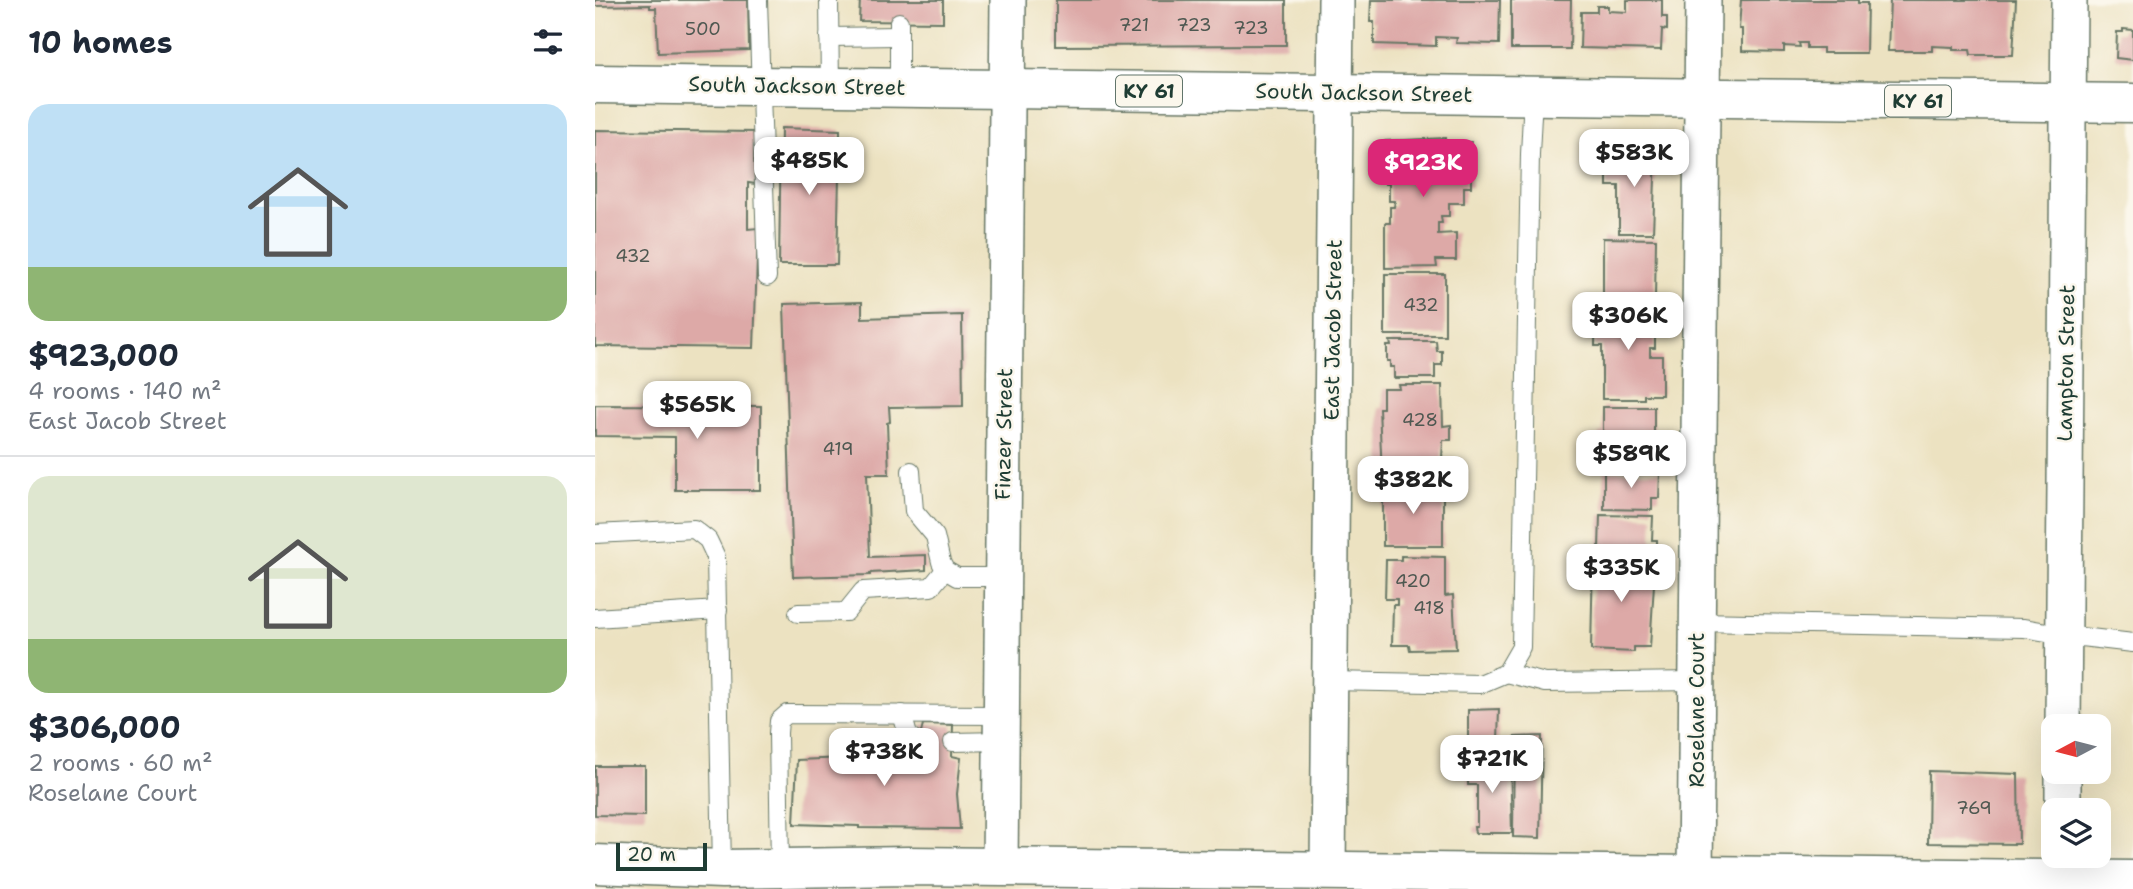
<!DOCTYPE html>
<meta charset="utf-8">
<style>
:root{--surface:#fff;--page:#f6f6f7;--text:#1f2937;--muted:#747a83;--line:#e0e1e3;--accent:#db2777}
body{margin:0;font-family:"Shantell Sans",sans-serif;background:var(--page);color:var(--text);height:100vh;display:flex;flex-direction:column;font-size:26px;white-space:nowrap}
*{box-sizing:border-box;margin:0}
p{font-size:23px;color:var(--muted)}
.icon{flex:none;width:38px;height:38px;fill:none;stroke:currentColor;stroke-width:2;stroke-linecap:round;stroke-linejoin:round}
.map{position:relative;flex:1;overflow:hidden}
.sheet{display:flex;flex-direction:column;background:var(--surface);width:595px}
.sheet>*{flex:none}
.needle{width:46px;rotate:263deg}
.controls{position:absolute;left:1446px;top:714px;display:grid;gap:14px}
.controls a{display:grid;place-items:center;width:70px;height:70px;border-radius:14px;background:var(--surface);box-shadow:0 7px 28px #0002;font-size:35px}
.scale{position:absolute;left:21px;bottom:18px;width:91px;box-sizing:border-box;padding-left:7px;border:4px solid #1f3d34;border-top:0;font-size:19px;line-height:24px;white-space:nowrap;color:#1f3d34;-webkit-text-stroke:5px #fbf7ec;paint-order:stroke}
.price{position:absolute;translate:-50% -60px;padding:0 16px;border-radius:14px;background:#fff;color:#222;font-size:23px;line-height:46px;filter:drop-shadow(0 2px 4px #0008)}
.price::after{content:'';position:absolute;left:50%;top:42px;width:21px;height:16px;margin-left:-10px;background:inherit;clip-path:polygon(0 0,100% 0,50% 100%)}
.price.current{background:var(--accent);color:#fff}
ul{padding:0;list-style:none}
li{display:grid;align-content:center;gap:14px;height:371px;padding:0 28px}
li+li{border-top:2px solid var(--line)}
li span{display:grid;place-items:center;height:217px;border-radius:21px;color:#555}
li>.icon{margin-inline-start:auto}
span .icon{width:126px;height:126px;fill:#fffc;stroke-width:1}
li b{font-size:30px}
h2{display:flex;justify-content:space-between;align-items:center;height:84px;padding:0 28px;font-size:30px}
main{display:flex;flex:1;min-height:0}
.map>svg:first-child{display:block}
</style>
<main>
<section class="sheet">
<h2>10 homes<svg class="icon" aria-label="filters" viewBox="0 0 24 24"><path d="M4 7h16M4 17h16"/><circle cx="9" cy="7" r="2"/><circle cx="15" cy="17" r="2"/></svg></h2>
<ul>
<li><span style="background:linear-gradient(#bfe0f5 75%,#8fb573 0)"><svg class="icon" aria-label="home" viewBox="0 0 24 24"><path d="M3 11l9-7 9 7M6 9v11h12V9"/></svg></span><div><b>$923,000</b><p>4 rooms · 140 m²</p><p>East Jacob Street</p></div></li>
<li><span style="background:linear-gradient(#dfe7d0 75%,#8fb573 0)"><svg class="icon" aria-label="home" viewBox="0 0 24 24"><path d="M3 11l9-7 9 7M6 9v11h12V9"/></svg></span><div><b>$306,000</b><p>2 rooms · 60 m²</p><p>Roselane Court</p></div></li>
</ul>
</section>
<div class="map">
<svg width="1538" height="889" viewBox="0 0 1538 889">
<rect width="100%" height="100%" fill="#fbf7ec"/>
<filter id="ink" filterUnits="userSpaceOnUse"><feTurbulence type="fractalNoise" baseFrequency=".0143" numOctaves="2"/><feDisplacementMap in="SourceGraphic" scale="14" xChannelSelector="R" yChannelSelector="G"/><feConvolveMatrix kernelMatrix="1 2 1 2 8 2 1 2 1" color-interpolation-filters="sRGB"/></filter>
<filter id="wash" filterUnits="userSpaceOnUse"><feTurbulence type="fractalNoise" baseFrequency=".00686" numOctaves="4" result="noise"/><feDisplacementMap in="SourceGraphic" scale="28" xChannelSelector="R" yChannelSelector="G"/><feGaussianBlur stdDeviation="1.57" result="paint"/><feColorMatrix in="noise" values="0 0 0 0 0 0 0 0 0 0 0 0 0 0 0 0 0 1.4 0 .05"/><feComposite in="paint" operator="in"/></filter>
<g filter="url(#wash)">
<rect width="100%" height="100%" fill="#ece2c1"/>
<g id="blocks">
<g fill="#dda9a7">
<path d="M0 0H153L154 50 63 53 61 8H55V5L0 6Z"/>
<path d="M265 0H348V22L264 21Z"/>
<path d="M461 0H691V45L461 46Z"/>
<path d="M776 0H905L904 44 861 43 862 38 841 37V46L779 44V22H775Z"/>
<path d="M916 0H976L975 49H916Z"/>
<path d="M1032 0H1067V17H1072V30L1067 29 1066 50 985 48 986 12H1002V6H1013V11L1032 12Z"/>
<path d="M1146 0H1263V3H1272L1271 53H1228V48H1212V43H1204L1205 47 1189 46V52L1147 51V29H1144Z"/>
<path d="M1295 0H1421L1418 55H1376L1375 50H1358V47L1337 46V51H1293Z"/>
<path d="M1528 29 1538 30V60L1521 58 1522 32H1528Z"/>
<path d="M186 128 245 130 242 265H184Z"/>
<path d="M0 130 161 132V184L153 183V229L163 228 159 348 0 346Z"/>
<path d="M850 138V142H876V187H869V203H854V216H846L847 223H843V234L861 233V260H841L842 267 790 268V223H795V207H799L800 201H794V184H790V141Z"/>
<path d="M1012 151H1061L1058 233H1024V186H1012Z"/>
<path d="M1008 238 1061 239 1060 299H1008Z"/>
<rect x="790" y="274" width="60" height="61"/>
<path d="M267 302V318L367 315 368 406 294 407 295 422 292 423 294 474H272L275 557 331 555V570L275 573V575L198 577 189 304Z"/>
<path d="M1001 304H1043V310L1060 309V348H1055V356H1067V395H1049V399H1007V346H1000Z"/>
<path d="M795 341H841L842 351H847V365H840V378H799V367H795V361H792V346H796Z"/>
<path d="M804 385H847L848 426 856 425V440H848L846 478 804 479V474H787L784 408H788V389H805Z"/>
<path d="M0 405 166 406V490H80V437L0 436Z"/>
<path d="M1008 407H1059V441H1056L1055 450H1060L1061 464H1055V467L1003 466 1004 433H1008Z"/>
<path d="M1009 471 1065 472 1064 498H1057V510L1009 509Z"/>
<rect x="788" y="486" width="60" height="60"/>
<path d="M1005 515 1058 516 1057 540H1062V549H1004Z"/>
<path d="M806 556 850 557V596L858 595 861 649 815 650 814 645H797L798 605H802V599H790L791 560H806Z"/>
<path d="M998 557 1040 558V562H1057L1056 584H1059L1055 647H1039V652L996 650Z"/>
<path d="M904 709 903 740 873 739V710Z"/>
<path d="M328 724 358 725 357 756 366 758 362 794 365 829 264 828V826L199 824 202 760 321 755Z"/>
<path d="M947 736 945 838 918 837 919 737Z"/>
<path d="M873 760H915L917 833H880L879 827H882V785H873Z"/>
<path d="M0 766H50V816L0 815Z"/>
<path d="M1334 771 1423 774 1424 844 1333 843Z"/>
</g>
</g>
</g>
<g filter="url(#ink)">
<use href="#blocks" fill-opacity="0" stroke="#677765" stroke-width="2"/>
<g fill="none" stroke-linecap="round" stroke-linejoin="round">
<g stroke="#677765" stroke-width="20">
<g id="lane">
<path d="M163 0 172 277"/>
<path d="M234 0 235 87"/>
<path d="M234 37 304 36"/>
<path d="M304 88V22"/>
<path d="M316 471 319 511 340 536 346 562 350 570 362 577H407"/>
<path d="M0 534 99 529 113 540 121 557 127 869"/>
<path d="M203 613 251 612 268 591 336 587 350 570"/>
<path d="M0 618 123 610"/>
<path d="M1102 622 1429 628 1469 635 1538 643"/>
<path d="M911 673 950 683 1102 681"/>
<path d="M735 681 885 684 911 673 926 647 935 154 938 96"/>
<path d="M307 714 313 735 324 743"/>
<path d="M358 742 406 741"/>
<path d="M185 868 183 733 184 721 192 714 406 715"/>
</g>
</g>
<g stroke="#677765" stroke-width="38">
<g id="street">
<path d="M1468 726 1474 0"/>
<path d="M1468 810V772"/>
<path d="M405 867 413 0"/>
<path d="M733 871 741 0"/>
<path d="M1100 875 1108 0"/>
</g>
</g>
<g stroke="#677765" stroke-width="41">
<g id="primary">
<path d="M0 84 1538 103"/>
<path d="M0 864 127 869 313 866 1538 880"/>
</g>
</g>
<use href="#lane" stroke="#fff" stroke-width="18"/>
<use href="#street" stroke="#fff" stroke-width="35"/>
<use href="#primary" stroke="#fff" stroke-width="38"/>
</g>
</g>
<g text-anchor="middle" stroke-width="5" stroke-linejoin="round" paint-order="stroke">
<g font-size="18" fill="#4e5851">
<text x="539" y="31">721</text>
<text x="599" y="31">723</text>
<text x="656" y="34">723</text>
<text x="108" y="35">500</text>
<text x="38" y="262">432</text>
<text x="826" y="311">432</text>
<text x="825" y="426">428</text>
<text x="243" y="455">419</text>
<text x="818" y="587">420</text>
<text x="834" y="614">418</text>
<text x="1379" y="814">769</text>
</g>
<g fill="#fbf7ec" stroke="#61756b" stroke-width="2">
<rect x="521" y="75.5" width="66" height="31" rx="5"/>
<rect x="1290" y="85.5" width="66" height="31" rx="5"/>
</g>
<g font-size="19" font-weight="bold" fill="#1f3d34">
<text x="554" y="98">KY 61</text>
<text x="1323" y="108">KY 61</text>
</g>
<g font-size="21" fill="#1f3d34" stroke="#fbf7ec">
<text transform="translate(202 86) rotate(1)" y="7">South Jackson Street</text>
<text transform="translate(769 93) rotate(1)" y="7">South Jackson Street</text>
<text transform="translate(738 330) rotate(-89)" y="7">East Jacob Street</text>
<text transform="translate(1471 363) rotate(-89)" y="7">Lampton Street</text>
<text transform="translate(409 434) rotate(-89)" y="7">Finzer Street</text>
<text transform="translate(1102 710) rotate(-90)" y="7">Roselane Court</text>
</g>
</g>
</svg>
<div class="controls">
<a><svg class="needle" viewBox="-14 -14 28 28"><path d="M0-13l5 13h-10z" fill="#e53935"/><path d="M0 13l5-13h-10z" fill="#747a83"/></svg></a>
<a><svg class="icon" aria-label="layers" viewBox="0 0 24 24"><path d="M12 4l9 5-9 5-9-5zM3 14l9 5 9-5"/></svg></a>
</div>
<div class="scale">20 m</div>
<b class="price" style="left:1039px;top:189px">$583K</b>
<b class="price" style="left:214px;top:197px">$485K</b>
<b class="price current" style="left:828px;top:199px">$923K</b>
<b class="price" style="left:1033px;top:352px">$306K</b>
<b class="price" style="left:102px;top:441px">$565K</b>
<b class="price" style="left:1036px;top:490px">$589K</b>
<b class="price" style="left:818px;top:516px">$382K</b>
<b class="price" style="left:1026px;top:604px">$335K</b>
<b class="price" style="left:289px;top:788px">$738K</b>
<b class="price" style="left:897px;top:795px">$721K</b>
</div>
</main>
